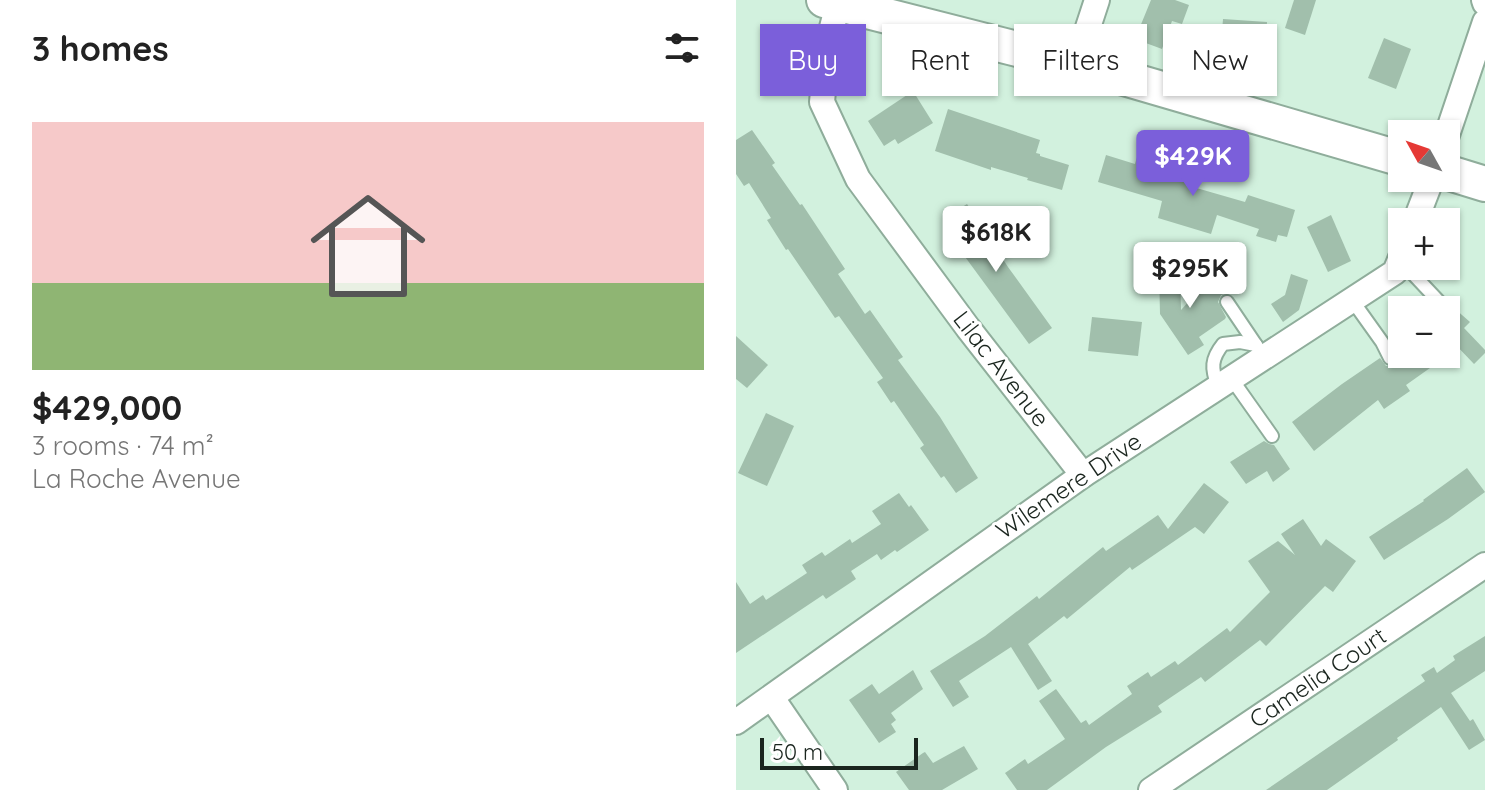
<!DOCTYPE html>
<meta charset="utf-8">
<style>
:root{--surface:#fff;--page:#f6f6f6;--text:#222;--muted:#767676;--line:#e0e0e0;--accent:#7b5fda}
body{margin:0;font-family:Quicksand,sans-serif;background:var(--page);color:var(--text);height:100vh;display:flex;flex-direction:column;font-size:30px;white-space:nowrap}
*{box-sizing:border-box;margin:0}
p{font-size:26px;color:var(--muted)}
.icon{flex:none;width:44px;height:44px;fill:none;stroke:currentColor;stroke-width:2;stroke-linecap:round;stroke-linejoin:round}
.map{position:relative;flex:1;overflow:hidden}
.panel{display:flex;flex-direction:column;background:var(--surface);width:736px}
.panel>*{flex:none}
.guide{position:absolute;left:24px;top:24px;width:604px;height:72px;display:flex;gap:16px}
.needle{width:52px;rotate:310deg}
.buttons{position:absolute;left:652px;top:120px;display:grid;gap:16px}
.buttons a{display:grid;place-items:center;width:72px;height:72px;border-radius:0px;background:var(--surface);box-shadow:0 2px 6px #0004;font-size:40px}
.scale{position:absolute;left:24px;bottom:20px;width:158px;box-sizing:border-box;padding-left:8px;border:4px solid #1a251e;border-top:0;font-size:22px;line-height:28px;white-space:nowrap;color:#1a251e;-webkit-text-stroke:6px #fff;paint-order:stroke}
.price{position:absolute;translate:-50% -68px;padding:0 18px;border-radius:8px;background:#fff;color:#222;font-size:26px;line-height:52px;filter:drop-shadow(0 2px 4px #0008)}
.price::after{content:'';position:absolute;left:50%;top:48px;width:24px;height:18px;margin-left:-12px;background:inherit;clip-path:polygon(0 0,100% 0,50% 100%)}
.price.current{background:var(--accent);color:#fff}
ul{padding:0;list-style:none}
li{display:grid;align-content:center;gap:16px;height:424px;padding:0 32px}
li+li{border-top:2px solid var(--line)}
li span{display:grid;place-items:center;height:248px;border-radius:0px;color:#555}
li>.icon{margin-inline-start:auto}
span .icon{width:144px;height:144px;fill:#fffc;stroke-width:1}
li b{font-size:34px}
h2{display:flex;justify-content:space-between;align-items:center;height:96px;padding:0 32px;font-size:34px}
.tag{padding:0 28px;border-radius:0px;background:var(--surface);box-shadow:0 2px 6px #0004;font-size:28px;line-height:72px}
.tag.current{background:var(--accent);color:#fff}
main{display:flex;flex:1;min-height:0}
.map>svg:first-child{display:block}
</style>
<main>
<section class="panel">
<h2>3 homes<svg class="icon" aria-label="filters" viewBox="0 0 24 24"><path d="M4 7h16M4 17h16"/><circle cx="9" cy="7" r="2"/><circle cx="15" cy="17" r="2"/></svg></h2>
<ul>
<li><span style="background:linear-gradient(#f6c9c9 65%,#8fb573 0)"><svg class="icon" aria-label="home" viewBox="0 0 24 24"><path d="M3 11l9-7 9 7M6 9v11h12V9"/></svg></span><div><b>$429,000</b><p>3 rooms · 74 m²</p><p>La Roche Avenue</p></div></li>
</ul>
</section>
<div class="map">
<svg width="749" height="790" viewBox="0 0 749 790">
<rect width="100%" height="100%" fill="#d2f1de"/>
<g fill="#a1bfac">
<path d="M415 0H439L453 5 446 24 436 21 426 49 399 39Z"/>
<path d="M558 0H580L569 35 549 28Z"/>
<path d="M487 19 531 22 528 62 484 59Z"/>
<path d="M648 38 675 49 660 89 632 78Z"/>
<path d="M177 91 197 123 162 144 159 139 148 146 132 121Z"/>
<path d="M212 109 304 140 300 153 304 154V156L333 165 326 190 291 180 292 178 255 167V170L199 151Z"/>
<path d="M16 130 39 163 36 165 64 205 66 204 109 269 102 274 129 314 134 310 167 357 162 360 204 417 242 478 220 493 208 476 205 478 184 448 188 445 158 401 155 403 141 382 147 378 103 316 99 318 52 249 50 250 31 220 35 218 13 183 8 186 0 174V140Z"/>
<path d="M370 155 399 164 401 157 437 167 440 155 458 160 450 185 509 202 512 195 559 210 551 237 542 235 540 242 520 236 523 229 481 215 475 234 422 218 426 201 362 182Z"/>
<path d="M231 204 272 267 316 328 293 344 213 235 216 233 207 219Z"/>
<path d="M595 215 615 261 592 272 571 227Z"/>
<path d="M423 270H444L445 310 474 278 492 293 485 295 482 302 490 317 489 319 463 337 468 345 452 355 424 314Z"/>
<path d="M555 274 572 280 563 310 547 322 535 304 549 295Z"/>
<path d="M718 308 734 322 728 328 749 350V353L738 364 717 342 710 350V317L716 314Z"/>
<path d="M356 317 406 322 402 356 352 351Z"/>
<path d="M0 336 32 365 11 388 0 379Z"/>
<path d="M662 354H706L694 368 670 385 674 391 648 409 642 400 578 451 556 422 606 384 644 358 650 366H659L663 359Z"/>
<path d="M30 413 58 426 31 486 2 473Z"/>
<path d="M528 441 533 444 538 445 554 469 537 482 531 471 510 484 494 462Z"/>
<path d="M731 468 749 492 712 519 648 560 633 537 688 501 687 500Z"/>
<path d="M468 483 493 502 468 534 459 527 396 570 394 567 331 619 328 616 292 644 316 681 302 690 275 647 223 681 233 697 217 707 194 671 249 636 301 596 303 599 367 547 370 551 422 515 432 529Z"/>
<path d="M163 493 173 507 175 505 193 530 161 552 159 550 145 560 141 554 115 571 120 579 90 599 87 595 0 653V582L14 604 27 595 30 600 71 573 66 565 86 552 89 556 114 539 116 543 145 524 136 511Z"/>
<path d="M567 519 585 546 590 539 620 561 597 592 589 586 530 646 524 640 469 682 465 677 422 706 426 712 370 747 311 790H281L269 773 289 759 292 764 329 739 303 701 320 689 345 723 350 720 353 725 396 694 391 686 412 672 415 677 439 661 442 665 491 628 494 632 534 592 512 561 542 541 559 555 545 534Z"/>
<path d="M749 636V671L715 693 734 721 737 719 749 740 733 750 705 707 661 738 662 740 591 790H530L689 681 685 675 698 667 701 673 719 660 717 656Z"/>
<path d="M177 670 187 689 155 713 160 720 155 724 160 732 143 743 113 700 136 684 143 694Z"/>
<path d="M228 746 242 769 206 790H173L160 772 187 753 189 752 197 763Z"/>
</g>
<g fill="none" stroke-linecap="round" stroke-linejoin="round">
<g stroke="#8fad9b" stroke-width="16">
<g id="service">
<path d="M662 264 677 274 709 308"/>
<path d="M616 300 646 342 654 358"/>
<path d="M491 302 522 348"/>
<path d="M495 378 536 436"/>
<path d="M482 387C475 368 475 359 487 344L504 342 520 345"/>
</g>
</g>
<g stroke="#8fad9b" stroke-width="28">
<g id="minor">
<path d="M748 0 749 3"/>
<path d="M102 4 91 47 86 102 122 179 232 328 347 475"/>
<path d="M340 64 361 0"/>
<path d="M710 138 749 22"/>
<path d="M679 222 696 178"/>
<path d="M36 698 99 790"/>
<path d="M0 722 347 475 659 272 666 255"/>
<path d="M415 790 749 565"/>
</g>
</g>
<g stroke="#8fad9b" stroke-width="38">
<g id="secondary">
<path d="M88 0 340 64 666 159"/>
<path d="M710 172 749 184"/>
</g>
</g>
<use href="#service" stroke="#fff" stroke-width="12"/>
<use href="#minor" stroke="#fff" stroke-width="24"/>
<use href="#secondary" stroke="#fff" stroke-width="34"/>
</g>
<g text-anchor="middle" stroke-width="6" stroke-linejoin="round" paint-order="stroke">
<g font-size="24" fill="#1a251e" stroke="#fff">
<text transform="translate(265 369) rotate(52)" y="8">Lilac Avenue</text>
<text transform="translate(333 486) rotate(-34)" y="8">Wilemere Drive</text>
<text transform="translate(582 678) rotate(-34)" y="8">Camelia Court</text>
</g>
</g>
</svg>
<div class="buttons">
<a><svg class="needle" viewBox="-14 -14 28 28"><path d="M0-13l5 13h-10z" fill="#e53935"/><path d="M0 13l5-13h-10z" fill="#767676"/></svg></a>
<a>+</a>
<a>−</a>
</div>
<div class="scale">50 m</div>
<b class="price current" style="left:457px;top:198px">$429K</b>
<b class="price" style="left:260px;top:274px">$618K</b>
<b class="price" style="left:454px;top:310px">$295K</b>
<div class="guide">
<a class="tag current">Buy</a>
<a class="tag">Rent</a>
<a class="tag">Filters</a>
<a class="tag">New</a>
</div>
</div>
</main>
